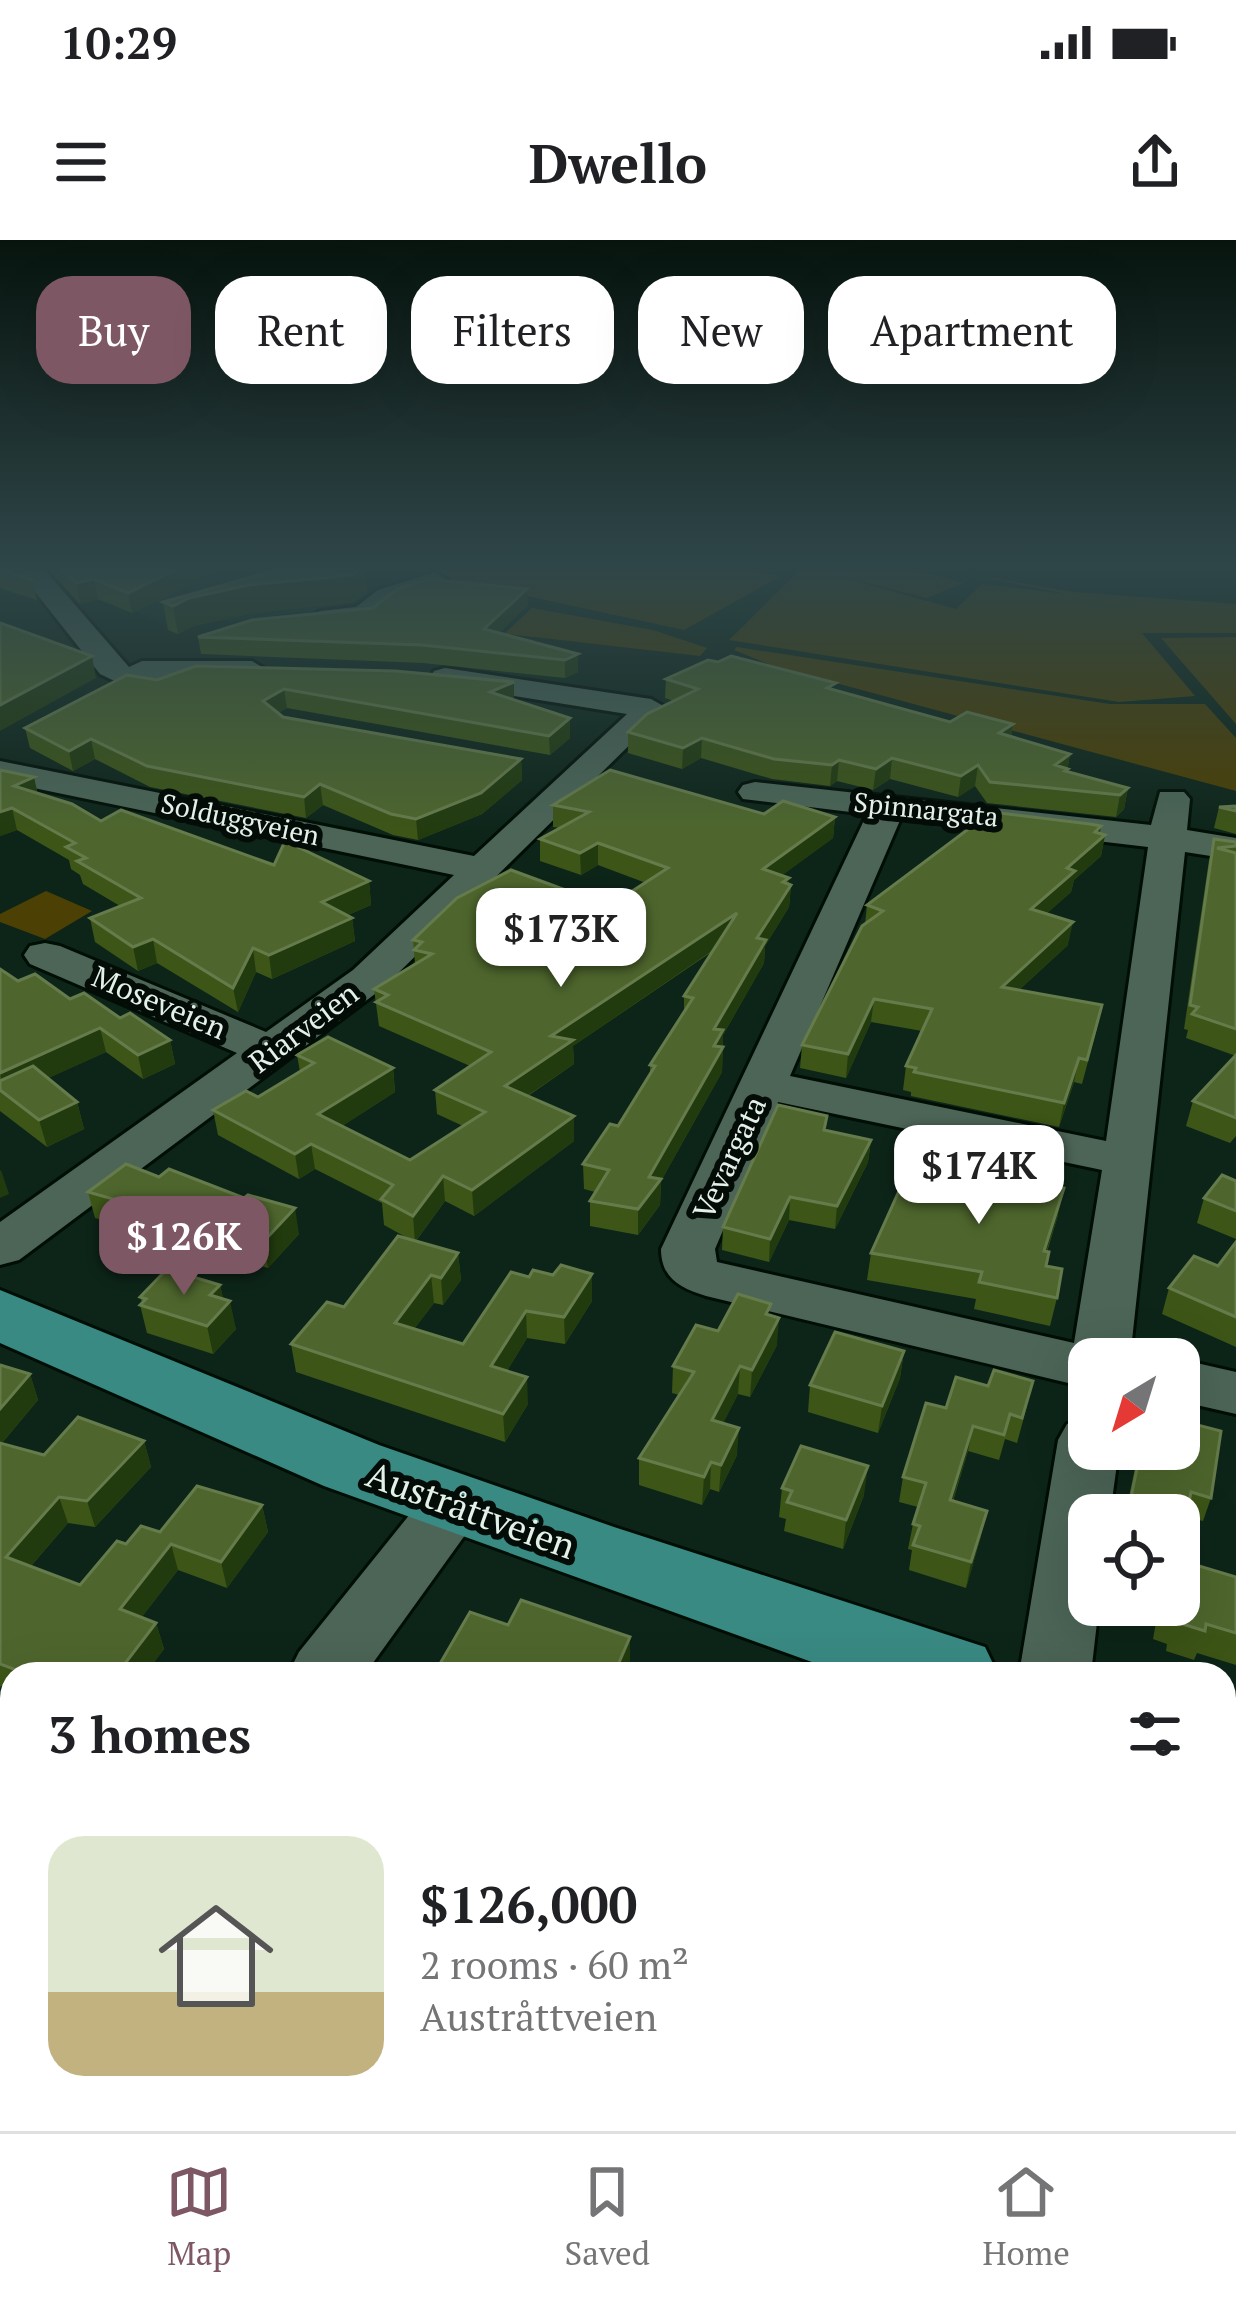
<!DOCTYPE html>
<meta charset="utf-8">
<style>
:root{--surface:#fff;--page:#f6f6f6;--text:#202124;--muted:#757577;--line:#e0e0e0;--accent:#7e5764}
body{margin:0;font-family:"PT Serif",serif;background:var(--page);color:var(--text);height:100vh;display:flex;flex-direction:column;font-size:45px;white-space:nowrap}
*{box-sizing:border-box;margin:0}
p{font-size:39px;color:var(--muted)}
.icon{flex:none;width:66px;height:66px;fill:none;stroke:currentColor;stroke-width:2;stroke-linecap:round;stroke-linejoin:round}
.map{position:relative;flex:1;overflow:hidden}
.details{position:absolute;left:0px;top:1422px;width:1236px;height:471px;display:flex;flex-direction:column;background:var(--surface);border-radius:36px 36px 0 0;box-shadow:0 12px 48px #0002}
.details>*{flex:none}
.guide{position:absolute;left:36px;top:36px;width:1164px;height:108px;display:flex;gap:24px}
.needle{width:78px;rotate:218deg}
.tools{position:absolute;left:1068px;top:1098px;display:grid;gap:24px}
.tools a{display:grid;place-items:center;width:132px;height:132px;border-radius:24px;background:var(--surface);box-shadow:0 12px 48px #0002;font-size:60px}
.price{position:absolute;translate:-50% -102px;padding:0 27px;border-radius:24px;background:#fff;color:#222;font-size:39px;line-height:78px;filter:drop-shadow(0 3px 6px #0008)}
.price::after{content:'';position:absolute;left:50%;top:72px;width:36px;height:27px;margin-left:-18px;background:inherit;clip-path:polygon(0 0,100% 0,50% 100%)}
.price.selected{background:var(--accent);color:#fff}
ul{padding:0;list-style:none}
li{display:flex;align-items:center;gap:36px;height:300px;padding:0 48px}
li span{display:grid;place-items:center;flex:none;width:336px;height:240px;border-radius:36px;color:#555}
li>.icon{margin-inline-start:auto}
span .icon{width:144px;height:144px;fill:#fffc;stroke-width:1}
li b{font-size:51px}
h2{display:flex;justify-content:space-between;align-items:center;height:144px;padding:0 48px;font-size:51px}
.chip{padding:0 42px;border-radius:36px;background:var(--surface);box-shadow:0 12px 48px #0002;font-size:42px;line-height:108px}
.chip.selected{background:var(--accent);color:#fff}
.status{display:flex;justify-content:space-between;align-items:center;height:84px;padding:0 60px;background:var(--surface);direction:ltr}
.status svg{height:33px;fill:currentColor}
header{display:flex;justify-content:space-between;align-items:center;height:156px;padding:0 48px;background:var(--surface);font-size:54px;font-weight:700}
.dock{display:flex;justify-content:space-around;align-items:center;height:168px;border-top:3px solid var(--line);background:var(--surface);font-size:33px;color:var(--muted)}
.dock a{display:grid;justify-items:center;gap:6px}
.dock .selected{color:var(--accent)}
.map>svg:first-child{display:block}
</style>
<div class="status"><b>10:29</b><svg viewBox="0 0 49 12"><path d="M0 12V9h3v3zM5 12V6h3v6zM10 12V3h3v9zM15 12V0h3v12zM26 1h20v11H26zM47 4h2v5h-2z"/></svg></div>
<header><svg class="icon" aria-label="menu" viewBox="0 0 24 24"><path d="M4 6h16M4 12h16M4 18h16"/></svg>Dwello<svg class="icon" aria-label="share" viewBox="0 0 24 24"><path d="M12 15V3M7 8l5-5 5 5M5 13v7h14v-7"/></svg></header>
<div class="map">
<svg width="1236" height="1891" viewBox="0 0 1236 1891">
<rect width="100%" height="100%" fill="#0d2519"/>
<path fill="#0e2e1f" d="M158 329H302L378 353 314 374 303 371 230 382 214 376 175 388 81 349Z"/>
<g fill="#4c4004">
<path d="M430 329H746L781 336 684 390 421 333Z"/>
<path d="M801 329H908L964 343 926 358 827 333 956 369 982 344 1067 354 941 329 1073 352 1236 364V393H1142L1195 456 1119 462 729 400Z"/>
<path d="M532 368 653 390 707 408 700 416 396 381 505 393Z"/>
<path d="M1236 397V484L1161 398Z"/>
<path d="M737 407 1110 464H1205L1236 498V551L773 426 734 410Z"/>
<path d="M46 651 92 671 45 699 0 682V674Z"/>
</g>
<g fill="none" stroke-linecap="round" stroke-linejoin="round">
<g stroke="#000e05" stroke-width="6">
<g id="minor">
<path d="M17 329H44L129 427 142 421H252L267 430 252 439H142L127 447 100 434Z"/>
<path d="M435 332 448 340 444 346 396 362 364 382 320 387 306 379 320 371 356 367 378 350Z"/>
<path d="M445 428 651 459 667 468 383 748 19 1020 0 1025V982L237 813 30 724 24 715 30 706 45 703 60 706 266 792 353 730 454 635 0 541V521L474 616 627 474 434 443 430 437 434 431Z"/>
<path d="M755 542 1151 585 1160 552H1184L1190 559 1187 590 1236 598V620L1185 612 1130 1119H1089V1148L706 1056C680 1048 661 1038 661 1009L867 574 743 559 738 552 743 545ZM901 578 1148 607 1106 901 790 836ZM778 862 1102 930 1074 1103 717 1022 715 1009Z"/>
<path d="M1179 1119 1236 1132V1174L1179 1161Z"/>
<path d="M1089 1177V1209H1119L1110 1275H1089V1365H1099L1091 1434H1019L1058 1200 1067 1184Z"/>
<path d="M454 1241 477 1248 486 1266 365 1434H288L299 1412 431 1248Z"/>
<path d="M12 1726V1813L0 1818V1731Z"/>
<path d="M706 1881H875L879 1891H706Z"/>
</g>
</g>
<g stroke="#000e05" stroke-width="6">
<g id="major">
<path d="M0 1050 379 1205 614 1287 985 1407 998 1434H845L324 1246 0 1103Z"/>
<path d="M1224 1481 1236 1485V1569L1224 1565Z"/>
</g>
</g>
<use href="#minor" fill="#4c6557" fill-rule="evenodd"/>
<use href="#major" fill="#398a83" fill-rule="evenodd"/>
</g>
<g fill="#3d5517">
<path d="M0 329 32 340 37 360 0 348Z"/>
<path d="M48 329H221L132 373 98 359 80 364Z"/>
<path d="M367 352 354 362 253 373 193 386 178 394 168 390 163 362Z"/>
<path d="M528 365 499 393 578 414V432L565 438 423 423 201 414 198 397Z"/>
<path d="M666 439 835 450 950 482 1013 484 1011 497 1070 514 1067 532 1128 548 1124 569 1116 577 987 563 975 546 958 557 890 539 873 550 837 541 830 546 772 539 701 518 682 529 628 513V492L674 461 665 458Z"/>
<path d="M157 440 514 460 570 478V498L550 515 287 468 278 473 283 477 521 519 522 540 482 574 418 600 393 595 323 565 306 578 150 547 95 519 73 531 30 508 25 488Z"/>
<path d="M0 530 38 553 101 581 274 625 369 641 371 665 348 675 352 678 355 701 272 739 256 732 238 772 157 723 138 731 95 702 90 678 120 666 83 644 80 635 71 629 69 620 17 590 0 596Z"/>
<path d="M553 565 835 577 833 598 782 635 791 645 789 667 765 706 764 723 723 795 722 832 661 941 660 965 638 995 590 986V961L595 952 584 949 583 924 618 886 650 835V825L684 773V756L713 711 573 806 574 824 528 856 574 901 474 976 445 961 416 1001 458 1013 461 1040 443 1065 434 1063 414 1089 463 1104 529 1037 592 1034V1061L565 1104 527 1098 507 1131 528 1164 505 1202 296 1132 291 1104 344 1067 411 1000 384 985 382 963 315 929 299 939 218 895 213 870 258 857 300 832 297 815 393 828 395 852 342 886 410 920 463 886 437 874 435 850 470 826 379 786 374 749 415 724 413 700 609 666 646 643 598 625 581 635 540 621V599L560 588 553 587Z"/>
<path d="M1236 566V594L1214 588 1219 567Z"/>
<path d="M1101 586 1100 593 1105 595 1101 616 1074 640 1071 652 1046 674 1068 705 1019 750 1097 788 1082 844 1074 842 1059 887 911 856V852L903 850 906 826 922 791 871 782 846 838 800 828 802 805 865 684 867 665Z"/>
<path d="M1214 599 1236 602V896L1230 903 1186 886 1193 861 1236 816 1186 798 1188 790 1184 789 1209 620Z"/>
<path d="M0 729 18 741 70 759 170 800 175 824 143 839 106 812 48 838 77 862 84 889 47 907 0 871Z"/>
<path d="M825 890 871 900 868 922 835 989 789 980 769 1022 722 1010 723 987Z"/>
<path d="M1061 932 1058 946V975L1047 1012 1046 1026 1057 1058 1050 1086 974 1069 976 1059 867 1040 871 1013 995 951Z"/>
<path d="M1236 941V999L1197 983 1204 958Z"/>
<path d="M88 952 299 994 268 1028 95 978Z"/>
<path d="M1236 1002V1107L1162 1074 1169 1048 1218 1026Z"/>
<path d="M220 1045 223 1059 236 1089 213 1114 147 1093 140 1065 142 1063 140 1057Z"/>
<path d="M770 1075 777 1105 750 1157 738 1154 723 1183 737 1215 719 1252 710 1249 702 1265 639 1245V1218L679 1155 672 1153 673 1126 718 1091Z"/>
<path d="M904 1111 900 1138 878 1193 808 1172 810 1145Z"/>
<path d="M0 1125 30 1134 38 1160 2 1203 44 1215 144 1201 151 1227 95 1287 68 1283 31 1326 80 1345 126 1304 160 1292 262 1265 268 1292 227 1348 178 1330 141 1378 156 1383 164 1409 145 1434H12V1451L1 1446 0 1448Z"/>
<path d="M1027 1166 1017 1203 1005 1199 999 1220 968 1211 953 1261 981 1296 966 1348 909 1330 912 1310 908 1309 913 1284 918 1267 899 1262 903 1237 946 1168Z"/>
<path d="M1182 1181 1211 1258 1203 1281 1179 1275H1120L1124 1260 1128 1261 1139 1209H1179V1192Z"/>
<path d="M782 1248 864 1255 843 1309 784 1291 786 1279 779 1277Z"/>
<path d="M1236 1337V1425L1197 1413 1194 1420 1166 1411 1167 1404 1153 1399 1159 1365H1179Z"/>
<path d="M1224 1654 1236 1658V1732L1224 1728Z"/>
<path d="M1123 1881H1224L1231 1891H1121Z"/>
</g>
<g fill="#223b0e">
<path d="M177 329H221L132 373 128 353Z"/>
<path d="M360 329H365L367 352 354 362 253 373 193 386 178 394 173 366 189 358 249 345Z"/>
<path d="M94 339 98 359 80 364 76 343Z"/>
<path d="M527 349 528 365 485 406 484 389Z"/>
<path d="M578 414V432L565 438V420Z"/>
<path d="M92 416 96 438 0 491V465Z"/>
<path d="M514 442V461L490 452Z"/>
<path d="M284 449 287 468 266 481 263 461Z"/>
<path d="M570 478V498L550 515 549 496Z"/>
<path d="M1013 484 1010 504 999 493Z"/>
<path d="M702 498 701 518 682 529 683 508Z"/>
<path d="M91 499 95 519 73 531 69 511Z"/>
<path d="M1070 514 1064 549 1055 525Z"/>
<path d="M892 518 890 539 873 550 876 529Z"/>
<path d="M521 519 522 540 482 574 418 600 416 579Z"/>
<path d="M839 520 837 541 830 546 832 525Z"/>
<path d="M978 525 975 546 958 557 961 536Z"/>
<path d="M34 537 39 559 14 546Z"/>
<path d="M320 544 323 565 306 578 304 557Z"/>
<path d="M1128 548 1124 569 1116 577 1120 555Z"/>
<path d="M12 568 17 590 0 596V572Z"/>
<path d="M835 577 833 598 761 651 763 629Z"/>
<path d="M1101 586 1098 601 1105 595 1101 616 1074 640 1071 652 1027 691 1031 669Z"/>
<path d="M598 603V625L581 635 580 613Z"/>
<path d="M789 638 788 649 791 645 789 667 765 706 764 723 723 795 722 832 661 941 660 965 638 995V969L649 937 714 789 783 642Z"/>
<path d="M369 641 371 665 325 685 322 662Z"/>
<path d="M737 673 735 695 573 806 574 824 506 870 505 846 551 796Z"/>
<path d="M352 678 355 701 272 739 269 715Z"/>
<path d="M1073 682 1068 705 998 769 1002 747Z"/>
<path d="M153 699 157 723 138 731 133 707Z"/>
<path d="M253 708 256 732 238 772 233 748Z"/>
<path d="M874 759 871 782 846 838 848 814Z"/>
<path d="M100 788 106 812 9 856 5 854 0 833Z"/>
<path d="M170 800 175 824 143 839 138 815Z"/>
<path d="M1079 818 1074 842 1059 887 1064 863Z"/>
<path d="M393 828 395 852 322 899 318 874Z"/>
<path d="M77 862 84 889 47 907 39 880Z"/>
<path d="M574 876V901L474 976 472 950Z"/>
<path d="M871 900 868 922 835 989 837 966Z"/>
<path d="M311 904 315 929 299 939 295 914Z"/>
<path d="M1 930 9 954 0 958V931Z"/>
<path d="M443 936 445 961 415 1002 413 976Z"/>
<path d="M1064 948 1058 975 1038 1038 1044 1011Z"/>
<path d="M790 957 789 980 769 1022 770 999Z"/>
<path d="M295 968 299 994 268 1028 263 1002Z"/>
<path d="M458 1013 461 1040 443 1065 441 1038Z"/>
<path d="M592 1034V1061L565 1104 564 1077Z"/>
<path d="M431 1035 434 1063 398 1110 395 1083Z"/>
<path d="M220 1045 225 1066 230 1061 236 1089 213 1114 207 1086 210 1055Z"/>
<path d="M526 1071 527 1098 493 1154 491 1126Z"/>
<path d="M779 1078 777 1105 750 1157 752 1130Z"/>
<path d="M904 1111 900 1138 878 1193 882 1166Z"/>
<path d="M740 1126 738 1154 711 1207 712 1180Z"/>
<path d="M30 1134 38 1160 0 1205V1169Z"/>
<path d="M527 1137 528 1164 505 1202 503 1174Z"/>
<path d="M973 1186 968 1211 945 1285 950 1260Z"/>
<path d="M739 1188 737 1215 719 1252 721 1225Z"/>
<path d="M144 1201 151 1227 95 1287 87 1261Z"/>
<path d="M711 1222 710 1249 702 1265 704 1237Z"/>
<path d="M868 1226 864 1255 843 1309 846 1280Z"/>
<path d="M59 1257 68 1283 16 1343 6 1317Z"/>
<path d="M262 1265 268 1292 227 1348 221 1322Z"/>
<path d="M987 1271 981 1296 966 1348 971 1322Z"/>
<path d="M171 1304 178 1330 128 1395 120 1369Z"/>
<path d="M156 1383 164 1409 145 1434H117Z"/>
<path d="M630 1397V1424L626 1434 618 1425Z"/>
<path d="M12 1618V1650L0 1656V1624Z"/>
</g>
<g fill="#4e662d" stroke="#667b4b" stroke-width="3">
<path d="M0 329H24L32 340 0 330Z"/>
<path d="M62 329H177L128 353 94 339 76 343Z"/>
<path d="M280 329H360L352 335 249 345 189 358 173 366 163 362Z"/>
<path d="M428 339 527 349 484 389 578 414 565 420 422 405 198 397 252 380 373 368 397 349Z"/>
<path d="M0 383 92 416 0 465Z"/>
<path d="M731 416 836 443 827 448 950 482 967 472 1013 484 999 493 1070 514 1055 525 1068 529 1065 531 1128 548 1120 555 990 542 978 525 961 536 892 518 876 529 839 520 832 525 774 519 702 498 683 508 628 492 647 474 698 449 666 439 708 420 718 422Z"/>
<path d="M196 426 395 431 514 442 490 452 570 478 549 496 284 449 263 461 283 477 521 519 481 553 416 579 391 574 320 544 304 557 147 526 91 499 69 511 25 488 127 435 157 440Z"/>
<path d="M0 530 34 537 14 546 72 564 101 581 121 570 274 625 285 601 369 641 322 662 352 678 269 715 253 708 233 748 153 699 133 707 90 678 141 658 77 621 86 618 66 607 75 603 12 568 0 572Z"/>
<path d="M610 530 764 574 783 561 835 577 763 629 789 638 783 642 791 645 757 698 766 700 714 789 723 790 714 806 723 807 649 937 661 939 638 969 590 961 609 930 583 924 610 884 618 886 655 826 650 825 693 758 684 756 737 673 551 796 573 800 505 846 574 876 472 950 443 936 413 976 381 959 393 945 311 904 295 914 213 870 246 851 258 857 314 823 297 815 328 797 393 828 318 874 410 920 485 872 435 850 491 812 376 762 388 755 374 749 432 714 414 710 422 702 413 700 457 658 511 630 609 666 668 628 598 603 580 613 540 599 589 572 553 565Z"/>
<path d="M1236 566V571L1219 567Z"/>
<path d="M991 572 1090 584 1101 586 1095 592 1105 595 1067 628 1075 631 1031 669 1073 682 1002 747 1102 765 1087 820 1079 818 1064 863 914 832 916 828 906 826 932 769 874 759 848 814 802 805 862 686 883 671 867 665Z"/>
<path d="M1214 599 1236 602V606L1217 608 1236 613V789L1192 774 1198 767 1190 765Z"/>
<path d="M0 729 18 741 35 734 70 759 84 753 120 778 130 773 170 800 138 815 100 788 0 833Z"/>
<path d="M1236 815V878L1193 861Z"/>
<path d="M33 826 77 862 39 880 0 850V841Z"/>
<path d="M778 865 827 876 824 890 871 900 837 966 790 957 770 999 723 987Z"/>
<path d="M1006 920 1061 932 1056 946 1064 948 1044 1011 1049 1012 1046 1026 1062 1029 1057 1058 979 1042 982 1032 871 1013 908 931 995 951Z"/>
<path d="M126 924 159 937 169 929 244 958 248 955 295 968 263 1002 88 952Z"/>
<path d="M1222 935 1236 941V971L1204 958Z"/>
<path d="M398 996 458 1013 441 1038 431 1035 395 1083 463 1104 511 1032 529 1037 533 1030 553 1035 561 1025 592 1034 564 1077 526 1071 491 1126 527 1137 503 1174 291 1104 327 1062 344 1067Z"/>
<path d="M1236 1002V1077L1169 1048 1194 1016 1218 1026Z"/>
<path d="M167 1029 220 1045 210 1055 230 1061 207 1086 140 1065 146 1059 140 1057Z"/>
<path d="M738 1054 771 1064 766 1074 779 1078 752 1130 740 1126 712 1180 739 1188 721 1225 711 1222 704 1237 639 1218 694 1132 673 1126 696 1085 718 1091Z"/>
<path d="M835 1092 904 1111 882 1166 810 1145Z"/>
<path d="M0 1125 30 1134 0 1169Z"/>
<path d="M994 1130 1033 1141 1022 1178 1010 1174 1004 1195 973 1186 950 1260 987 1271 971 1322 913 1305 920 1286 913 1284 926 1243 903 1237 926 1163 946 1168 956 1137 988 1146Z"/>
<path d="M78 1177 144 1201 87 1261 59 1257 6 1317 80 1345 117 1301 126 1304 141 1286 160 1292 197 1246 262 1265 221 1322 171 1304 120 1369 156 1383 117 1434H27L0 1424V1203L44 1215Z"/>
<path d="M1182 1181 1221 1191 1211 1258 1191 1252 1179 1315V1275H1121L1124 1260 1130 1262 1141 1209H1179V1196Z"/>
<path d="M801 1206 868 1226 846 1280 787 1262 792 1251 782 1248Z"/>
<path d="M1179 1320 1236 1337V1393L1206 1384 1205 1391 1176 1382 1178 1375 1162 1370 1163 1365H1179Z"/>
<path d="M521 1360 630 1397 618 1425 643 1434H434L470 1372 508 1385Z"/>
<path d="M721 1426 745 1434H717Z"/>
<path d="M11 1556 12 1618 0 1624V1561Z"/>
<path d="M1224 1654 1236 1658V1716L1224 1711Z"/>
<path d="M1224 1786 1236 1790V1839L1231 1891H1152L1131 1883V1881H1224Z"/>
<path d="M0 1830H12V1881H626L627 1891H0Z"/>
<path d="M1042 1881H1115L1114 1891H1040Z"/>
</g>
<linearGradient id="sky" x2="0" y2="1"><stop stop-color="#07140e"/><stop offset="0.55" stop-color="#2f4649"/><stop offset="1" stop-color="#2f4649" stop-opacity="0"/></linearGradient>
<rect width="1236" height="594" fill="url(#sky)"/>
<g text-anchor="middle" stroke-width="12" stroke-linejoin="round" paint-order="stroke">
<g font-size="27" fill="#e3f1e9" stroke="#040c07">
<text transform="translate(926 570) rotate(6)" y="9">Spinnargata</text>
<text transform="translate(240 580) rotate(12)" y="9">Solduggveien</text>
</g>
<g font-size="30" fill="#e3f1e9" stroke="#040c07">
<text transform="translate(159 763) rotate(23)" y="10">Moseveien</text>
<text transform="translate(304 788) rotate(-37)" y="10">Riarveien</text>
<text transform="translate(730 918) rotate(-65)" y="10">Vevargata</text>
</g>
<g font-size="36" fill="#e3f1e9" stroke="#040c07">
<text transform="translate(471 1270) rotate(20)" y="13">Austråttveien</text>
</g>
</g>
</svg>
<div class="tools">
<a><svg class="needle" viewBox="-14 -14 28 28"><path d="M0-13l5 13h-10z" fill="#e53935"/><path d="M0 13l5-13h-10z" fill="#757577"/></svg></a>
<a><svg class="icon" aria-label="locate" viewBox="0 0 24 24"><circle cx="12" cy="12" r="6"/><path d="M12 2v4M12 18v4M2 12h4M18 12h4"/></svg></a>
</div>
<b class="price" style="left:561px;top:750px">$173K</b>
<b class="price" style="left:979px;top:987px">$174K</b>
<b class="price selected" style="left:184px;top:1058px">$126K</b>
<div class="guide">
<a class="chip selected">Buy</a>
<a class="chip">Rent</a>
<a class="chip">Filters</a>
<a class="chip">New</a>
<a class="chip">Apartment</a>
</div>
<section class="details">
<h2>3 homes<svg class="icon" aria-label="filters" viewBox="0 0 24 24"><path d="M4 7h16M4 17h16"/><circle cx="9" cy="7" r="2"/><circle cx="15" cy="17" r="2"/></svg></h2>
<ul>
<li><span style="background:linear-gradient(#dfe7d0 65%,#c2b280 0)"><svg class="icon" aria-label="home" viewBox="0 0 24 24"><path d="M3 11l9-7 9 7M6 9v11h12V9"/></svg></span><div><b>$126,000</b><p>2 rooms · 60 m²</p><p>Austråttveien</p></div></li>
</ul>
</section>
</div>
<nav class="dock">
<a class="selected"><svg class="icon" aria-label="map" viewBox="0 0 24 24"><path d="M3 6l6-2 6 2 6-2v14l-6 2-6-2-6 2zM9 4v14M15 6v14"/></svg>Map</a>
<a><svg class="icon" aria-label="saved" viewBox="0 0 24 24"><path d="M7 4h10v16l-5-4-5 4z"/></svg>Saved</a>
<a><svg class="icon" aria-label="home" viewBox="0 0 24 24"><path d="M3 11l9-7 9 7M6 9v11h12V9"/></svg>Home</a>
</nav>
